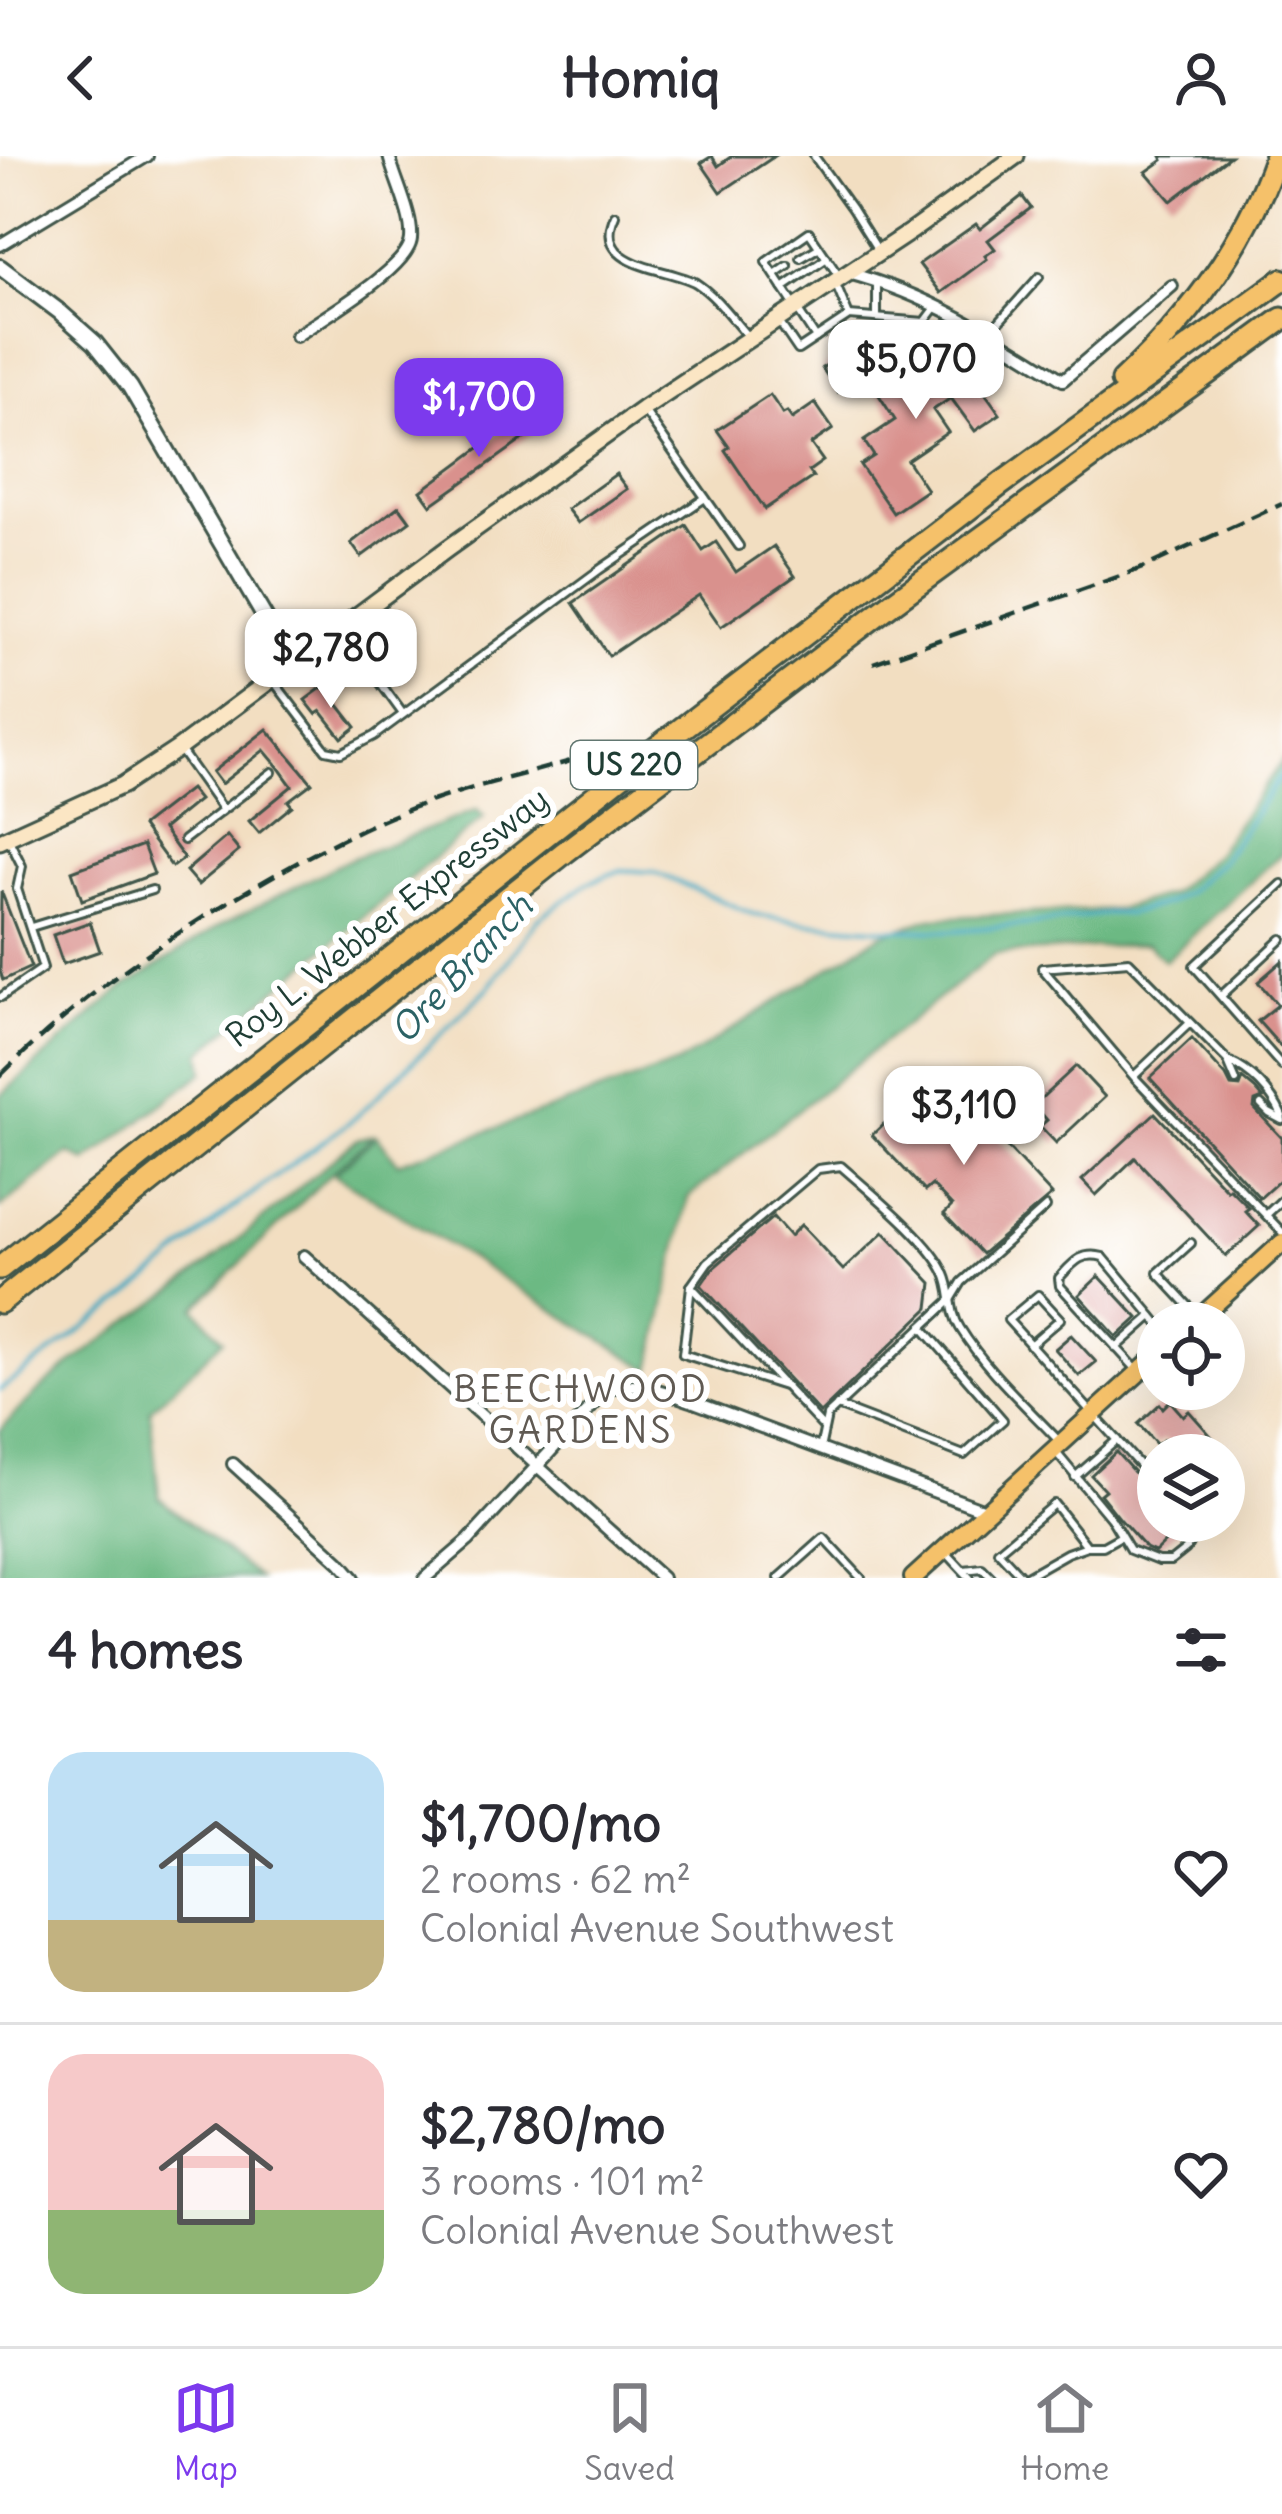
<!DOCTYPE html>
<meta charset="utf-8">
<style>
:root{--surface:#fff;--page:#f2f2f3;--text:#2b2b33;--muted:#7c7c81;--line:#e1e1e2;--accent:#7c3aed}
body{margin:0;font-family:Delius,sans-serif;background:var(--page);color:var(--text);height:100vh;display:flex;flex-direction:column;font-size:45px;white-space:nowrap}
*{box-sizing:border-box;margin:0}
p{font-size:39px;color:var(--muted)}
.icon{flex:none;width:66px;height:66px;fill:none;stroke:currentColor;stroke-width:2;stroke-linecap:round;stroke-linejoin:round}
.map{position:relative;height:1422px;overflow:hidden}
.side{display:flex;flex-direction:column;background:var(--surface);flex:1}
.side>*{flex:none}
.tools{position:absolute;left:1137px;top:1146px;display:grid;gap:24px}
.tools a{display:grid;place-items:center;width:108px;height:108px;border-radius:50%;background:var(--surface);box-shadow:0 12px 48px #0002;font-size:60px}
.price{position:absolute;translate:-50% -102px;padding:0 27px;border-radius:24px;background:#fff;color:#222;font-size:39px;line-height:78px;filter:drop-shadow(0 3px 6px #0008)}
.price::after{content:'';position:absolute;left:50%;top:72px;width:36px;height:27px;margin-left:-18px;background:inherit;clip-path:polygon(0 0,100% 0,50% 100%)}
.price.active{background:var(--accent);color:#fff}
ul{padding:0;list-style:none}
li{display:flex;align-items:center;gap:36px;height:300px;padding:0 48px}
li+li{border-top:3px solid var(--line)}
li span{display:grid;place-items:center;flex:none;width:336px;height:240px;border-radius:36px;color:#555}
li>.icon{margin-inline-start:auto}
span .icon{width:144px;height:144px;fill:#fffc;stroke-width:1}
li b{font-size:51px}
h2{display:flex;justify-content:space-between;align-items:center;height:144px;padding:0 48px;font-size:51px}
header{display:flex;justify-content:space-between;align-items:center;height:156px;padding:0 48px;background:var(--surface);font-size:54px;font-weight:700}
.dock{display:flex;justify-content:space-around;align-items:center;height:168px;border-top:3px solid var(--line);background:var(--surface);font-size:33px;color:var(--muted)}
.dock a{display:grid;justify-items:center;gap:6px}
.dock .active{color:var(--accent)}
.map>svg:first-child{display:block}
</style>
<header><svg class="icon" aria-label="back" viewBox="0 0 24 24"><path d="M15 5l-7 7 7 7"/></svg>Homiq<svg class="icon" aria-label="person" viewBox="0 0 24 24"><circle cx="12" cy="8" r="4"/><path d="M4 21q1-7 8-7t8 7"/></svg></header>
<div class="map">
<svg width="1282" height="1422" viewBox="0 0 1282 1422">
<rect width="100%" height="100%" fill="#fff"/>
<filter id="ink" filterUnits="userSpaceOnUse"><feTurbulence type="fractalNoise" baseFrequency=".00833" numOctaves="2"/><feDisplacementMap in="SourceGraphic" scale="24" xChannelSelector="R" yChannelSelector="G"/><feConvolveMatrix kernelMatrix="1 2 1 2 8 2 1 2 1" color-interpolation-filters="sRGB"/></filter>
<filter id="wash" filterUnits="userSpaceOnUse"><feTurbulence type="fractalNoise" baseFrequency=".004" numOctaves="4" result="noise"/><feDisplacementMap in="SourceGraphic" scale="48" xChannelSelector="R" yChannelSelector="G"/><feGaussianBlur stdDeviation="2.7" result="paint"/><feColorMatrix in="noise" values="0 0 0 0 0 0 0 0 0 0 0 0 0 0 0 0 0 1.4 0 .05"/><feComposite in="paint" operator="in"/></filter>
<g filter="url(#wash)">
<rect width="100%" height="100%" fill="#f2dec1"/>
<g fill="#6cb983" stroke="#467b5c" stroke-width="3">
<path d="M1282 605V697L1165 805 1147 788 995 798 688 1041 651 1214 334 1018 377 980 398 1007 678 908 880 779 930 762 1119 753 1170 738 1215 699Z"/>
<path d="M477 654 484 661 201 896 204 916 86 1006 69 997 0 1052V940L120 834 219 770 350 703Z"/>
<path d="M375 978 332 1016 195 1152 223 1184 150 1254 159 1342 258 1422H0V1275C49 1215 125 1171 186 1125 245 1081 300 1030 357 983Z"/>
</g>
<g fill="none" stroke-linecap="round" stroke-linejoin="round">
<path stroke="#40a8c0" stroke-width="4.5" d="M0 1234 131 1138 226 1057 355 962 488 832 538 763 588 727 621 714 654 716 755 759 807 767 886 773 948 775 1032 768 1111 757 1127 758 1165 748 1187 736 1222 705 1282 618"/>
</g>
<g id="blocks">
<g fill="#d9918d">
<path d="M712 0 718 10 732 0H775L721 36 701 7Z"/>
<path d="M1161 0H1230L1171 45 1146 16 1163 4Z"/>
<path d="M1022 40 1031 52 988 84 995 93 985 100 987 103 941 137 919 108 976 68 980 73Z"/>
<path d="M922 188 948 228 952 225 957 232 973 220 1000 258 975 275 951 242 933 254 948 276 907 304 927 334 893 357 860 309 874 300 864 285 895 264 868 222Z"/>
<path d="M847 196 863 221 838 236 822 212Z"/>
<path d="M770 239 783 258 787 256 792 263 815 247 833 273 811 288 823 305 809 315 813 321 765 353 725 294 729 291 717 274Z"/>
<path d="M524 259 535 275 431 349 421 335Z"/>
<path d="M616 318 627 333 578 367 567 353Z"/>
<path d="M399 350 410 365 361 401 351 387Z"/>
<path d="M686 369 703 395 716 386 736 416 774 390 795 420 721 471 699 439 609 500 573 447Z"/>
<path d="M324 530 356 571 342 582 321 555 316 558 305 544Z"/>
<path d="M267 573 312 627 288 645 292 650 259 677 249 665 292 630 279 612 264 594 221 628 212 616Z"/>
<path d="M190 633 199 644 163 673 184 702 172 711 142 670Z"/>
<path d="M227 680 239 695 198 729 186 715Z"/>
<path d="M143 689 154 718 82 744 72 715Z"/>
<path d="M1 735 31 811 3 824 0 815Z"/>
<path d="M90 766 100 795 63 808 53 779Z"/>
<path d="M1282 805V892L1258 865 1278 849 1258 826Z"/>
<path d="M1192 883 1226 920 1231 930 1240 931 1243 923 1255 933 1263 942 1255 945 1254 952 1282 982V1022L1260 1042 1150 922Z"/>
<path d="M1076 910 1105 941 1056 987 1040 970 1047 964 1034 949Z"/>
<path d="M951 931 1052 1039 982 1098 944 1058 952 1050 932 1029 925 1035 872 979 905 948 918 962Z"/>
<path d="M1155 957 1227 1034 1229 1032 1249 1052 1245 1055 1259 1070 1226 1100 1135 1002 1096 1039 1082 1024Z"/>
<path d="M773 1061 790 1080 801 1069 843 1114 884 1076 932 1127 929 1152 820 1257 701 1129 712 1113Z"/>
<path d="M1099 1120 1138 1162 1117 1181 1079 1139Z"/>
<path d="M1071 1179 1096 1206 1079 1220 1055 1193Z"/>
<path d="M1170 1245 1183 1260 1189 1255 1212 1281 1191 1299H1178L1164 1283 1157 1289 1138 1268 1160 1248 1163 1252Z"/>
<path d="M1116 1296 1150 1334 1158 1327V1365H1187L1155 1396 1146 1392 1120 1363 1100 1338 1105 1334 1091 1319Z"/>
</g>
</g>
</g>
<g filter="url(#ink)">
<use href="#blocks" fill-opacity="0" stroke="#3f5549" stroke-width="3"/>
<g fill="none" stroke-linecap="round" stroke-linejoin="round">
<g stroke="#3f5549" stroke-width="12">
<g id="service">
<path d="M814 0 852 53 879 96"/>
<path d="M615 59C591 113 669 111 696 127 716 140 732 163 748 181"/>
<path d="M801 102 818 92"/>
<path d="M775 119 788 110"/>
<path d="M836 129 849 160"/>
<path d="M783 132 827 102"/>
<path d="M877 162V128"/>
<path d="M779 166 798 194 849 160 925 166 937 150"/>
<path d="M989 177 1039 121"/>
<path d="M816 182 766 106 809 76 838 119"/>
<path d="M645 256 739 390"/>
<path d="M342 474 403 558"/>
<path d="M275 527 326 594 341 597 374 580 599 414 705 342"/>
<path d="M181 595 222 653"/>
<path d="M184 684 272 616"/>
<path d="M1282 728 1194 810 1282 910"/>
<path d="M31 771 152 734"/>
<path d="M1222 839 1282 783"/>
<path d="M1 841 43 812 17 733 22 710 9 684"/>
<path d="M1228 906 1236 925"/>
<path d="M1134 920 1190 867"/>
<path d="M1261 949 1269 957 1282 964"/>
<path d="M1282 960C1272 936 1251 915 1228 905L1129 805 1042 812 1136 923 1282 1076"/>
<path d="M1266 1059 1282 1044"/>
<path d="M1191 1087 1158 1117 1197 1159"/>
<path d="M691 1130 824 1272"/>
<path d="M1030 1189 1060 1163 1038 1139 1008 1164 1143 1313 1158 1318"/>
<path d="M1116 1192 1152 1160"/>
<path d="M1137 1214 1060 1130 1059 1122C1073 1107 1081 1095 1103 1101L1158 1167"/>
<path d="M787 1231 683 1198 691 1130 708 1106 818 1013 841 1010C869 1035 931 1085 945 1118 953 1135 949 1155 960 1172 986 1214 1025 1249 1059 1285"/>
<path d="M837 1250 964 1299 1003 1264 922 1171"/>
<path d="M820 1293 827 1260 951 1144 962 1126 1046 1051"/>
<path d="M1054 1294 1112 1364 1130 1394 1158 1405H1171L1186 1393 1194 1378 1195 1365"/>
<path d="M1075 1321 1117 1284"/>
<path d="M1087 1390 1054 1348 998 1395 1023 1422 1067 1397 1087 1390H1103L1121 1380"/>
<path d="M944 1394 970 1422"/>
<path d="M964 1414 982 1412 992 1422"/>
<path d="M779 1422 824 1382 861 1422"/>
</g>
</g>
<g stroke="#3f5549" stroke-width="16">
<g id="minor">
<path d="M0 89 147 0"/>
<path d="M848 117C928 138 994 180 1063 224L1172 130"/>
<path d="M296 180C321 163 409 112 411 83 413 59 395 25 389 0"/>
<path d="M304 1100 662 1422"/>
<path d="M233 1308 340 1406 354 1422"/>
<path d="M425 1422 468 1385 606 1235C634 1222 667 1237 694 1246L987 1355"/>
</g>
</g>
<g stroke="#3f5549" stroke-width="20">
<path id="tertiary" d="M0 111 60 156 95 187 130 231 292 508"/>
</g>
<g stroke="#3f5549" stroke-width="21">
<path id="secondary" d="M0 685 123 629 179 592 447 393 643 253 913 74 1016 0"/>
</g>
<g stroke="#3f5549" stroke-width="22">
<g id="primary">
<path d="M1194 1167 1282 1087"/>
<path d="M913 1422 1158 1199"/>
</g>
</g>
<g stroke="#3f5549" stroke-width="27">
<g id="motorway">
<path d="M1122 225C1190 162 1246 87 1276 0"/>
<path d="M0 1112 633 610 1001 328 1282 124"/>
<path d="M0 1146 565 696 895 445 1282 163"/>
</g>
</g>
<use href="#service" stroke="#fff" stroke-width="6"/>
<use href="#minor" stroke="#fff" stroke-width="10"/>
<use href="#tertiary" stroke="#fff" stroke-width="14"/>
<use href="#secondary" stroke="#fbe6c4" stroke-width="15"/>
<use href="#primary" stroke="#f5c16b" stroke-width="16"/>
<use href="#motorway" stroke="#f5c16b" stroke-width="21"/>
<g stroke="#1f3d34" stroke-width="4.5" stroke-dasharray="18 9" stroke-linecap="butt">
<path d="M873 507 1140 413 1282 348"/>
<path d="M0 920C79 841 169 779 266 724 319 694 374 664 432 645 484 627 539 615 591 599"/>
</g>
</g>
</g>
<g text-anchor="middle" stroke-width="12" stroke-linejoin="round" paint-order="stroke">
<rect fill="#fff" stroke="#627771" stroke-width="3" x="571" y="585" width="126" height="48" rx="9"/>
<g font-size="30" font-weight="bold" fill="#1f3d34">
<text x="634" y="619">US 220</text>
</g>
<g font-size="33" fill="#1f3d34" stroke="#fff">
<text transform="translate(387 761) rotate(-38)" y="12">Roy L. Webber Expressway</text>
</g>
<g font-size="36" font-style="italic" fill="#2b6265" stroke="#fff">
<text transform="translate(461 812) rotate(-47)" y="13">Ore Branch</text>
</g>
<g font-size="36" letter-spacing="3" fill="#605a53" stroke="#fff">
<text x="581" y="1246">BEECHWOOD<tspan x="581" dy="41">GARDENS</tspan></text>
</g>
</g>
</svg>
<div class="tools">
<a><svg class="icon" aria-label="locate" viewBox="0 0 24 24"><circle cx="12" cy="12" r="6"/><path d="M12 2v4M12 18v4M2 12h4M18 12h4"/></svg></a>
<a><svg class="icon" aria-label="layers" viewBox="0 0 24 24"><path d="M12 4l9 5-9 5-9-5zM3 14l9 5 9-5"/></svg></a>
</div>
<b class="price" style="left:916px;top:266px">$5,070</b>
<b class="price active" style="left:479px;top:304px">$1,700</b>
<b class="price" style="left:331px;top:555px">$2,780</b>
<b class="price" style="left:964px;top:1012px">$3,110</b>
</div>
<section class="side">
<h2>4 homes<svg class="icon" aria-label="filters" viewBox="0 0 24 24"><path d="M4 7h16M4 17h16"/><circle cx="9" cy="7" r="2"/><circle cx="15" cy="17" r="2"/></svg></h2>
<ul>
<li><span style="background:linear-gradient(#bfe0f5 70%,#c2b280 0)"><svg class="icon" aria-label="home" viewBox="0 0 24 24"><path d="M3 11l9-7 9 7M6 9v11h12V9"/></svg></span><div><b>$1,700/mo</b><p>2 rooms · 62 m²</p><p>Colonial Avenue Southwest</p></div><svg class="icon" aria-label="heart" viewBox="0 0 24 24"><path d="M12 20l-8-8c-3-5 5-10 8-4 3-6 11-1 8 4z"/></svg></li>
<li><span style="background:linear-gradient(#f6c9c9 65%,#8fb573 0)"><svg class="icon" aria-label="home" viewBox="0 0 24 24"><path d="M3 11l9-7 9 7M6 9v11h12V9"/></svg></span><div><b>$2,780/mo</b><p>3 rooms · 101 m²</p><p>Colonial Avenue Southwest</p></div><svg class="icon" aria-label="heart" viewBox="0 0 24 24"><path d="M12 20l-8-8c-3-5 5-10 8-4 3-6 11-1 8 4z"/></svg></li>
</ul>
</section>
<nav class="dock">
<a class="active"><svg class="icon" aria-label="map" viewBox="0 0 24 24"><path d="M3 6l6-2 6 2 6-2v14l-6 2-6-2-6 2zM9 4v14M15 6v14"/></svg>Map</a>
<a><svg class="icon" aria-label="saved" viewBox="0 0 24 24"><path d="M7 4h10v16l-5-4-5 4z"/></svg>Saved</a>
<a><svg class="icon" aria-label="home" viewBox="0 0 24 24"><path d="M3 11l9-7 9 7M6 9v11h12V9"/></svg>Home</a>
</nav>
